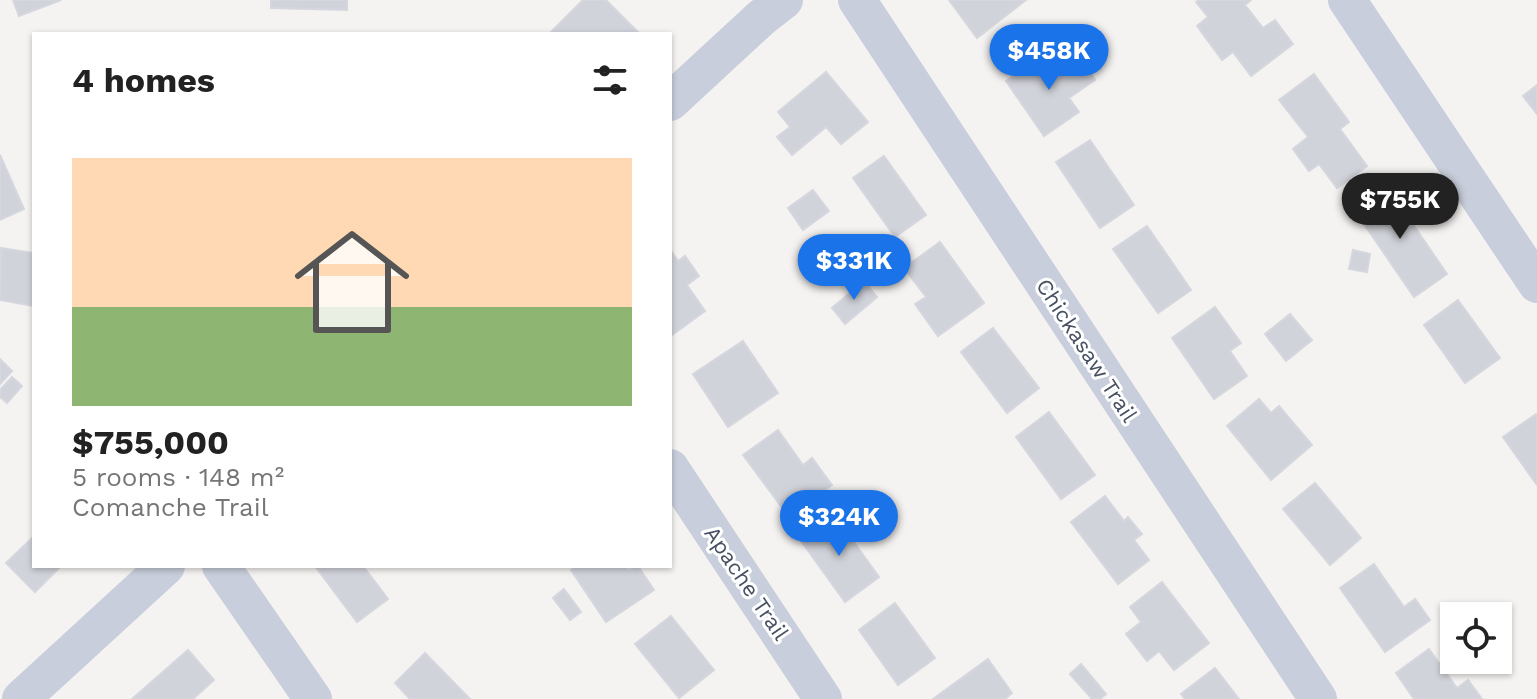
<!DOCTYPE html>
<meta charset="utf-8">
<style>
:root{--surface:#fff;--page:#f6f6f6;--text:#222;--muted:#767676;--accent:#1a73e8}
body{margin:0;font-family:"Work Sans",sans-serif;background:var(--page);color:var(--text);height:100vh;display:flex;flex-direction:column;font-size:30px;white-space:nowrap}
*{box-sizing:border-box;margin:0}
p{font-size:26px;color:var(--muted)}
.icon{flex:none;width:44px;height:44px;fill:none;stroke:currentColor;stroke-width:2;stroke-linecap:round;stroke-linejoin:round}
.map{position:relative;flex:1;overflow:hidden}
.details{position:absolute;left:32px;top:32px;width:640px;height:536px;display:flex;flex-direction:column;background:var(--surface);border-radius:0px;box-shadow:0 2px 6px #0004}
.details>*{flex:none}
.controls{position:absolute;left:1440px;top:602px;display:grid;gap:16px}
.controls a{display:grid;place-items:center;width:72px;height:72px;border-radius:0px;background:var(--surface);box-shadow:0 2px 6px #0004;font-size:40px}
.price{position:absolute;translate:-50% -68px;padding:0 18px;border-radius:28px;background:var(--accent);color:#fff;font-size:26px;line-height:52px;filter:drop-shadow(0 2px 4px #0008)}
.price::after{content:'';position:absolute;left:50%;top:48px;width:24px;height:18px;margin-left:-12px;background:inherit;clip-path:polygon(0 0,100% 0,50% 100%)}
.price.selected{background:#222;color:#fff}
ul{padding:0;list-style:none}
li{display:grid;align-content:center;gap:16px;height:424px;padding:0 40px}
li span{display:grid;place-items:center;height:248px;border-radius:0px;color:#555}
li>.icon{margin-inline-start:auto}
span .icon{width:144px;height:144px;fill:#fffc;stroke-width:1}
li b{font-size:34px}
h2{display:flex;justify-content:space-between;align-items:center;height:96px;padding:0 40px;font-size:34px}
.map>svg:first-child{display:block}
</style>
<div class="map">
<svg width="1537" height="699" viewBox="0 0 1537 699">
<rect width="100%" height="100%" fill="#f5f3f2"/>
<g fill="#d1d3da" stroke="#d6d7de" stroke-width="2">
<path d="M13 0H61L19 16Z"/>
<path d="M271 0H347V10L271 8Z"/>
<path d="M583 0H606L639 33 553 34 551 32Z"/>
<path d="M949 0H1026L977 38Z"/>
<path d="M1199 0H1251L1245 5 1263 28 1275 20 1293 44 1251 76 1233 52 1222 60 1197 26 1208 17 1196 2Z"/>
<path d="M1042 56 1057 77 1082 60 1095 80 1069 98 1079 112 1044 136 1006 81Z"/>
<path d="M826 72 868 122 841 144 826 127 792 155 777 137 790 127 778 112Z"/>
<path d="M1314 74 1349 122 1340 129 1367 166 1337 188 1319 164 1309 171 1293 149 1308 137 1279 100Z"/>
<path d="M1537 85V114L1523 96Z"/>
<path d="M1090 140 1134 205 1100 228 1056 162Z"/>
<path d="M0 155 24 209 0 220Z"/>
<path d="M884 156 926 215 895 237 853 178Z"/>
<path d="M1386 185 1447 274 1414 297 1353 208Z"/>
<path d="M813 190 829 211 803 230 788 208Z"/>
<path d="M1147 226 1191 290 1158 313 1113 249Z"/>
<path d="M940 242 984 303 938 336 915 304 926 297 904 268Z"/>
<path d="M1 248 34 253V306L0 300Z"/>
<path d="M670 249 678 261 685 256 699 276 687 285 705 311 672 335 670 332Z"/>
<path d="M1353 250 1370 254 1367 272 1349 269Z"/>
<path d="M864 281 877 297 845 324 832 308Z"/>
<path d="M1458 300 1500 358 1465 383 1424 325Z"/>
<path d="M1215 307 1241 343 1230 351 1247 376 1214 399 1172 338Z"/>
<path d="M1290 314 1312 340 1286 361 1265 334Z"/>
<path d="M993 328 1039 388 1007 413 961 352Z"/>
<path d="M743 341 778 393 728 427 693 374Z"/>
<path d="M0 359 12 371 0 384Z"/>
<path d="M12 377 22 386 7 403 0 397V390Z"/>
<path d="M1259 399 1271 413 1279 406 1312 445 1271 480 1227 426Z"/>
<path d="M1049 412 1095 475 1061 499 1016 437Z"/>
<path d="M1536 414 1537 415V485L1503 437Z"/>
<path d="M778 430 803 465 812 458 832 485 789 517 743 455Z"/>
<path d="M1315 483 1361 538 1330 565 1283 509Z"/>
<path d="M1105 496 1124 521 1128 517 1142 534 1134 540 1149 560 1118 584 1071 522Z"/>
<path d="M833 513 879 577 845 602 799 538Z"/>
<path d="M34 536V566H61L35 592 6 563Z"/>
<path d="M1374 564 1404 607 1415 599 1430 620 1385 652 1340 588Z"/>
<path d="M315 566H363L388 599 357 622Z"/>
<path d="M577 566H625L628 570 638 566 654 590 606 622 571 570Z"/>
<path d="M1162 582 1209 643 1174 670 1159 651 1147 661 1126 634 1141 622 1130 607Z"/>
<path d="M564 589 581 612 570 620 553 598Z"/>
<path d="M895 603 935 658 898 685 859 630Z"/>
<path d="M671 616 714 670 679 698 635 644Z"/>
<path d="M1429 649 1457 688 1468 680 1482 699H1414L1396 673Z"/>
<path d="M188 650 214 680 193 699H132Z"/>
<path d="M425 653 470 699H410L395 683Z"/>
<path d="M988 659 1012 693 1005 699H933Z"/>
<path d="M1081 664 1106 694 1100 699H1092L1070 674Z"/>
<path d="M1215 668 1239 699H1185L1181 694Z"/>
</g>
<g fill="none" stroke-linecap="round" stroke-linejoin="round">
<g stroke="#c8cedb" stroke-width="38">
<path d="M857 0 1318 699"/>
<path d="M1347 0 1537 284"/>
<path d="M670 102 761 18 784 0"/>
<path d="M670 468 823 699"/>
<path d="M221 566 313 699"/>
<path d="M21 699 166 566"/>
</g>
</g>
<g text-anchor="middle" stroke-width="6" stroke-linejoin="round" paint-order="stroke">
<g font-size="22" fill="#485162" stroke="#fff">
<text transform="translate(1087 350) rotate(57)" y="8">Chickasaw Trail</text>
<text transform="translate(747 583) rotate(56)" y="8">Apache Trail</text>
</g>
</g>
</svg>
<div class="controls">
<a><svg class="icon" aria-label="locate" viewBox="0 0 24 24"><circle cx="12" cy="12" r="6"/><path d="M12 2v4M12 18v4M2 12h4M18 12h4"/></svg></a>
</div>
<b class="price" style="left:1049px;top:92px">$458K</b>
<b class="price selected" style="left:1400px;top:241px">$755K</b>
<b class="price" style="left:854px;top:302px">$331K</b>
<b class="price" style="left:839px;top:558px">$324K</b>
<section class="details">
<h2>4 homes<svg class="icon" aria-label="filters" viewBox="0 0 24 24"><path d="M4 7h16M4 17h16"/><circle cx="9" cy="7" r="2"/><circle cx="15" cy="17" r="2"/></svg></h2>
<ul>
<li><span style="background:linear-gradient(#ffd9b3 60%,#8fb573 0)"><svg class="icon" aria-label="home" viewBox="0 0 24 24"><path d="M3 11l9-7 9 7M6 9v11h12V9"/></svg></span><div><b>$755,000</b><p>5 rooms · 148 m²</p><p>Comanche Trail</p></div></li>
</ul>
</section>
</div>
